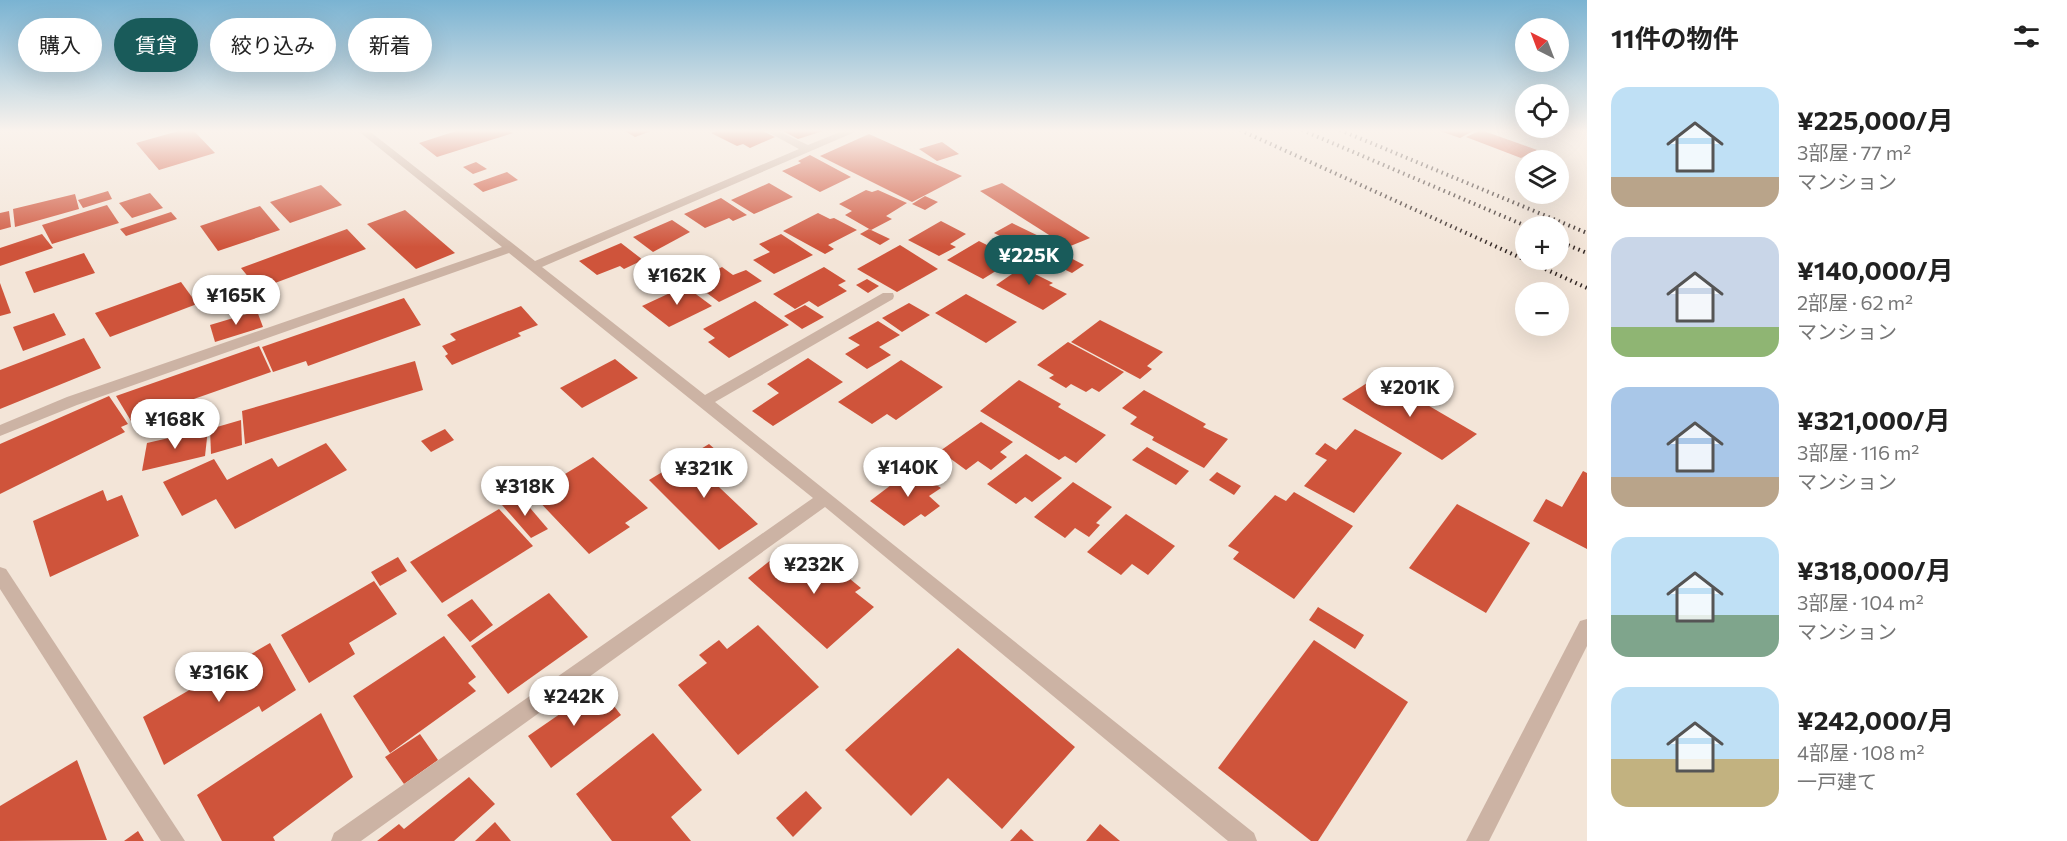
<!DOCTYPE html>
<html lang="ja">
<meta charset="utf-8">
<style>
:root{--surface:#fff;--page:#f6f6f6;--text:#222;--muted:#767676;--accent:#195b5a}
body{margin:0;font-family:Commissioner,"Noto Sans JP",sans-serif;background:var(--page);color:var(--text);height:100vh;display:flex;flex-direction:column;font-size:22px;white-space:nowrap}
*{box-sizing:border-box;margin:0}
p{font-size:20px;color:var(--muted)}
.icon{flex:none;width:33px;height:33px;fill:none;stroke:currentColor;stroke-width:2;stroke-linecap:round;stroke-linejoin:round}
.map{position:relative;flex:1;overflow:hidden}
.panel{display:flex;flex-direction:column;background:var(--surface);width:480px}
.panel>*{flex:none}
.top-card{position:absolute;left:18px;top:18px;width:570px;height:54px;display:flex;gap:12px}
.needle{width:39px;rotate:318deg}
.fabs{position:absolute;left:1515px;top:18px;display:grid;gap:12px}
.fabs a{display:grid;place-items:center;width:54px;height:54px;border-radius:50%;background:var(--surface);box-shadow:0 6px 24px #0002;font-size:30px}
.price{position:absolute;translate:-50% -51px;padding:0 14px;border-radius:21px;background:#fff;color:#222;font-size:20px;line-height:39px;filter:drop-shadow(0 2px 3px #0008)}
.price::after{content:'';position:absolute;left:50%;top:36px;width:18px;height:14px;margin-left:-9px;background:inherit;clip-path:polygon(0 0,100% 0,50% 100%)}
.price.on{background:var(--accent);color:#fff}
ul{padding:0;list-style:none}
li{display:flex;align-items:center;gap:18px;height:150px;padding:0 24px}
li span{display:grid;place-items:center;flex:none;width:168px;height:120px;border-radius:18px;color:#555}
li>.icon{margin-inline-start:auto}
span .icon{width:72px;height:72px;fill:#fffc;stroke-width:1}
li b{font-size:26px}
h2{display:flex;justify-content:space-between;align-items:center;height:72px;padding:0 24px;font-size:26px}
.pill{padding:0 21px;border-radius:27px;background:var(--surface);box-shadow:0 6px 24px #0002;font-size:21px;line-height:54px}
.pill.on{background:var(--accent);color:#fff}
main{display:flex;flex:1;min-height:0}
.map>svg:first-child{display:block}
</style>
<main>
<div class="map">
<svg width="1587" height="841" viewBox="0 0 1587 841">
<rect width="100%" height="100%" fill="#f3e5d8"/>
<g fill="#cf543b">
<path d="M182 130H193L215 153 159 170 136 143Z"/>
<path d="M459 130H508L513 133 437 157 419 143Z"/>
<path d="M623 130H654L635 137Z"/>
<path d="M718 130H761L775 137 750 148 743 144 737 146 711 133Z"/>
<path d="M781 130H826L798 139Z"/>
<path d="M1437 130H1475L1460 138Z"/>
<path d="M1481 130 1537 150 1521 158 1466 137Z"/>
<path d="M869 134 962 176 912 202 820 156Z"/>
<path d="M942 142 959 154 937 161 919 149Z"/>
<path d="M810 155 851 177 820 192 782 171 801 163 798 161Z"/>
<path d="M476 162 487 169 473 174 463 167Z"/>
<path d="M507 172 518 180 483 192 473 184Z"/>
<path d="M769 183 793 197 754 214 731 200Z"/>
<path d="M1002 183 1090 238 1068 247 980 191Z"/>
<path d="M321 185 342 205 290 223 270 202Z"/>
<path d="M866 190 872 192 878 190 907 203 886 216 892 219 871 230 845 215 852 211 839 204Z"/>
<path d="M108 191 112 199 83 208 78 200Z"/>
<path d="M150 193 163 208 132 218 119 203Z"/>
<path d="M75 194 79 209 15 227 13 209Z"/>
<path d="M925 196 938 202 925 210 912 204Z"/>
<path d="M721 198 747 215 733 221 729 218 705 228 684 214Z"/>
<path d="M107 205 119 223 52 244 42 225Z"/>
<path d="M260 206 280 230 218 251 200 226Z"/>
<path d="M405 210 455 253 416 269 367 224Z"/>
<path d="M9 211 11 227 0 230V213Z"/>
<path d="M171 212 177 219 126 236 120 229Z"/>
<path d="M818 213 830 219 834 218 857 230 828 245 834 249 825 254 783 231Z"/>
<path d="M672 220 690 232 653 252 633 237Z"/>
<path d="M941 221 966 234 950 244 956 247 939 256 908 240Z"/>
<path d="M1012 223 1047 240 1029 251 994 233Z"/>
<path d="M347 229 366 249 267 286 259 276 250 279 241 268Z"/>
<path d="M869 229 890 239 880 245 860 234Z"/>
<path d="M42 234 53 248 0 266V248Z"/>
<path d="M781 234 813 255 774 274 753 260 770 252 759 244Z"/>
<path d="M979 241 1007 255 991 265 999 269 983 279 947 260Z"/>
<path d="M621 243 643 260 624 269 620 266 597 275 579 261Z"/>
<path d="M900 245 938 269 897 292 857 269Z"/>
<path d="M84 253 95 273 34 293 25 272Z"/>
<path d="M1063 254 1084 265 1072 273 1049 262Z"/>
<path d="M1010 257 1029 266 1025 269 1053 283 1049 285 1067 294 1043 310 996 285 1012 274 1005 270 1011 266 1002 262Z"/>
<path d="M722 267 733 275 746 270 762 281 719 302 692 282Z"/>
<path d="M824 267 846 281 838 285 847 291 818 307 809 301 795 309 773 294Z"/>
<path d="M867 279 879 286 868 293 856 285Z"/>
<path d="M181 282 197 304 110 337 95 313Z"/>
<path d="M0 283 11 313 0 316Z"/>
<path d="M685 286 712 306 669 327 642 306Z"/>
<path d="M966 294 1017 322 986 343 935 313Z"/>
<path d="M404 298 421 325 308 366 306 361 273 372 262 347Z"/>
<path d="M755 301 789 325 729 358 708 342 715 338 703 329Z"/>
<path d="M909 303 930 315 902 332 882 318Z"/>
<path d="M805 305 824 317 802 329 784 316Z"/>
<path d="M521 306 538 325 518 333 521 336 452 365 445 356 448 354 442 346 456 340 450 334Z"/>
<path d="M257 311 263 327 215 342 210 325Z"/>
<path d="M54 313 66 335 23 351 13 327Z"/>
<path d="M1100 320 1163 352 1147 366 1152 369 1140 379 1071 342Z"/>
<path d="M878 321 900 335 879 347 891 355 867 369 845 354 860 345 848 338Z"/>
<path d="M84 338 101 368 0 409V370Z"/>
<path d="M1068 342 1124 372 1099 392 1092 388 1086 392 1071 384 1066 388 1049 378 1054 375 1037 365Z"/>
<path d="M259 346 271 372 131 421 116 396Z"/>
<path d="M808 358 843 382 773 426 752 411 779 393 767 384Z"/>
<path d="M615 359 638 378 582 408 560 388Z"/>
<path d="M901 360 943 387 896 420 887 414 872 424 838 402Z"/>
<path d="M415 361 423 390 245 444 242 411Z"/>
<path d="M1378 376 1477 434 1442 460 1342 399Z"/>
<path d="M1019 380 1061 404 1058 407 1106 435 1076 463 1065 456 1059 460 980 411Z"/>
<path d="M1144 390 1206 424 1203 427 1228 439 1204 468 1152 440 1154 437 1130 424 1137 417 1122 408Z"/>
<path d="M109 396 128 424 121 427 125 432 0 494V444Z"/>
<path d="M241 420 242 445 211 454 210 429Z"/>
<path d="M981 422 1013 442 1000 452 1007 457 991 470 978 461 966 470 940 451Z"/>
<path d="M208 429 205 456 142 471 147 443Z"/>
<path d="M445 429 454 440 431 452 421 441Z"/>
<path d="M1355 429 1402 453 1354 513 1304 486 1327 460 1315 454 1325 443 1336 450Z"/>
<path d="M326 443 347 470 235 529 216 499 182 516 163 482 214 459 227 480 272 458 278 467Z"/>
<path d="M709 444 724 457 701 470 758 524 719 550 649 480Z"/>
<path d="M1147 447 1189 471 1176 485 1132 460Z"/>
<path d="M1026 454 1062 478 1032 502 1025 497 1016 504 987 484Z"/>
<path d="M593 457 648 508 625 523 630 527 589 554 532 494Z"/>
<path d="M912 469 941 488 929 496 940 506 925 517 921 514 904 526 870 501Z"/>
<path d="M1583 471 1587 473V549L1533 521 1546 499 1562 507Z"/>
<path d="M1217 472 1241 486 1234 495 1209 480Z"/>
<path d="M1073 482 1112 507 1096 523 1100 525 1089 537 1075 528 1065 538 1034 517Z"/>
<path d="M103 490 107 501 122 495 139 536 50 577 33 521Z"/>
<path d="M1294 492 1353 526 1294 599 1233 559 1239 552 1228 546 1275 495 1286 501Z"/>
<path d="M519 495 548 529 531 538 502 505Z"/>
<path d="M1457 504 1530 543 1486 613 1409 568Z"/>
<path d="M499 509 533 546 442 603 410 562Z"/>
<path d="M1126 514 1175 546 1148 575 1132 564 1121 575 1087 552Z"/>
<path d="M811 547 861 588 855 592 874 607 827 649 748 578 776 556 788 566Z"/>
<path d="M398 557 407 571 380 586 371 572Z"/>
<path d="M374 581 397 614 349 643 355 654 309 683 281 635Z"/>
<path d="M549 593 588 637 508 694 471 646Z"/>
<path d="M472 599 493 625 470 642 447 615Z"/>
<path d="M1318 607 1364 635 1355 649 1309 620Z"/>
<path d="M758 625 819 687 738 755 678 685 707 663 699 655 719 640 727 649Z"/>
<path d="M444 636 476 677 468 683 476 691 390 753 353 696Z"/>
<path d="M1314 640 1408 702 1318 841H1311L1218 768Z"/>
<path d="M270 643 296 690 262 712 259 706 164 765 143 717Z"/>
<path d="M958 648 1075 747 1002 829 948 778 911 816 845 750Z"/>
<path d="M599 687 621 715 551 768 528 736Z"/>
<path d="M321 713 353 777 273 837 275 841H222L197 795Z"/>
<path d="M653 733 702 790 671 817 691 841H612L576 794Z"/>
<path d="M420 734 438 760 404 784 385 757Z"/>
<path d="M77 760 107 840 0 841V806Z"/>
<path d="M469 777 495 804 454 841H377L399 824 404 829Z"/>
<path d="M806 791 822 808 793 837 776 818Z"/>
<path d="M495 822 511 841H475Z"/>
<path d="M1100 824 1120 841H1086Z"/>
<path d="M1021 829 1034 841H1010Z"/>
<path d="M138 831 144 841H124Z"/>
</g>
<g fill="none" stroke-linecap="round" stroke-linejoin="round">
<g fill="#ccb3a4" fill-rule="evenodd">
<path d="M357 130H368L535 261 799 149 764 130H776L808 145 845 130H857L855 132 542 267 705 395 883 293H893L894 296 893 299 715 402 1254 833 1257 841H1228L825 507 361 841H331L334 833 813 498 509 253 77 405 0 436V425L67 397 502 247Z"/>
<path d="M0 567 6 569 185 841H161L0 589Z"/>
<path d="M1587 619V646L1489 841H1466L1580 621Z"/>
</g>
<g stroke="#362a26" stroke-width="4" stroke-dasharray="1.5 4" stroke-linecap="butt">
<path d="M1240 130 1587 288"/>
<path d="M1302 130 1526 226"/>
<path d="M1340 130 1587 233"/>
<path d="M1558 241 1587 253"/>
</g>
</g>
<linearGradient id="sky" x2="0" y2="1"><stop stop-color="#7ab3d2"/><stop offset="0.53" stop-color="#faf3ed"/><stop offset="1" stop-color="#faf3ed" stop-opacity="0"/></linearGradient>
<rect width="1587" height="247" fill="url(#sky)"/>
</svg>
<div class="fabs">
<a><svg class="needle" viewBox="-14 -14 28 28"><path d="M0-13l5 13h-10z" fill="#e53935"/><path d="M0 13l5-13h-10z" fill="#767676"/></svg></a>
<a><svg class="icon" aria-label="locate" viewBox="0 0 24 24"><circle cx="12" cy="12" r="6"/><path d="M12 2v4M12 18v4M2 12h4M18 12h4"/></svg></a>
<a><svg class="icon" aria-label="layers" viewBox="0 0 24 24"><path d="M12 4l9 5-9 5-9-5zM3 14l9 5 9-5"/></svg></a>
<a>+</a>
<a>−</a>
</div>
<b class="price on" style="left:1029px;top:286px">¥225K</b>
<b class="price" style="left:677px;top:306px">¥162K</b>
<b class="price" style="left:236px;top:326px">¥165K</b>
<b class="price" style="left:1410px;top:418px">¥201K</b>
<b class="price" style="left:175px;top:450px">¥168K</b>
<b class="price" style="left:908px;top:498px">¥140K</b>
<b class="price" style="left:704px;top:499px">¥321K</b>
<b class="price" style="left:525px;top:517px">¥318K</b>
<b class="price" style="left:814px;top:595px">¥232K</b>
<b class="price" style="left:219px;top:703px">¥316K</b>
<b class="price" style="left:574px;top:727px">¥242K</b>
<div class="top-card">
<a class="pill">購入</a>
<a class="pill on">賃貸</a>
<a class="pill">絞り込み</a>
<a class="pill">新着</a>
</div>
</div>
<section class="panel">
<h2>11件の物件<svg class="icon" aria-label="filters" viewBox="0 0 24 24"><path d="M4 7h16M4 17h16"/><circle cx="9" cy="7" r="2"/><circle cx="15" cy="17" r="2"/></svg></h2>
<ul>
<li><span style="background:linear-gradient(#bfe0f5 75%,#b9a48a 0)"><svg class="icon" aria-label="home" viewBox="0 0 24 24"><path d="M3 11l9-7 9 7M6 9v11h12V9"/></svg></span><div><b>¥225,000/月</b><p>3部屋 · 77 m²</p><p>マンション</p></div></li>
<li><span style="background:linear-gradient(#c9d6e8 75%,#8fb573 0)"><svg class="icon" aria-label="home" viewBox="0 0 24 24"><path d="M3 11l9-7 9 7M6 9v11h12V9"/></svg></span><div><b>¥140,000/月</b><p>2部屋 · 62 m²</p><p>マンション</p></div></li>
<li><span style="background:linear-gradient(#a9c7e8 75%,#b9a48a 0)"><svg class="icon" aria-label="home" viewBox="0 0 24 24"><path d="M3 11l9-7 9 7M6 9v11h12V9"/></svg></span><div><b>¥321,000/月</b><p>3部屋 · 116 m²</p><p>マンション</p></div></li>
<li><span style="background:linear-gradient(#bfe0f5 65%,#7fa58c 0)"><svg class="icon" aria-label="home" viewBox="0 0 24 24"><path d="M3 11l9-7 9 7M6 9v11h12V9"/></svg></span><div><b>¥318,000/月</b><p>3部屋 · 104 m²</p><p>マンション</p></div></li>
<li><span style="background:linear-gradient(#bfe0f5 60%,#c2b280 0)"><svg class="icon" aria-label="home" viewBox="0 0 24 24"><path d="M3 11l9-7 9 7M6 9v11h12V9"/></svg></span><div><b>¥242,000/月</b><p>4部屋 · 108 m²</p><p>一戸建て</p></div></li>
</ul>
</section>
</main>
